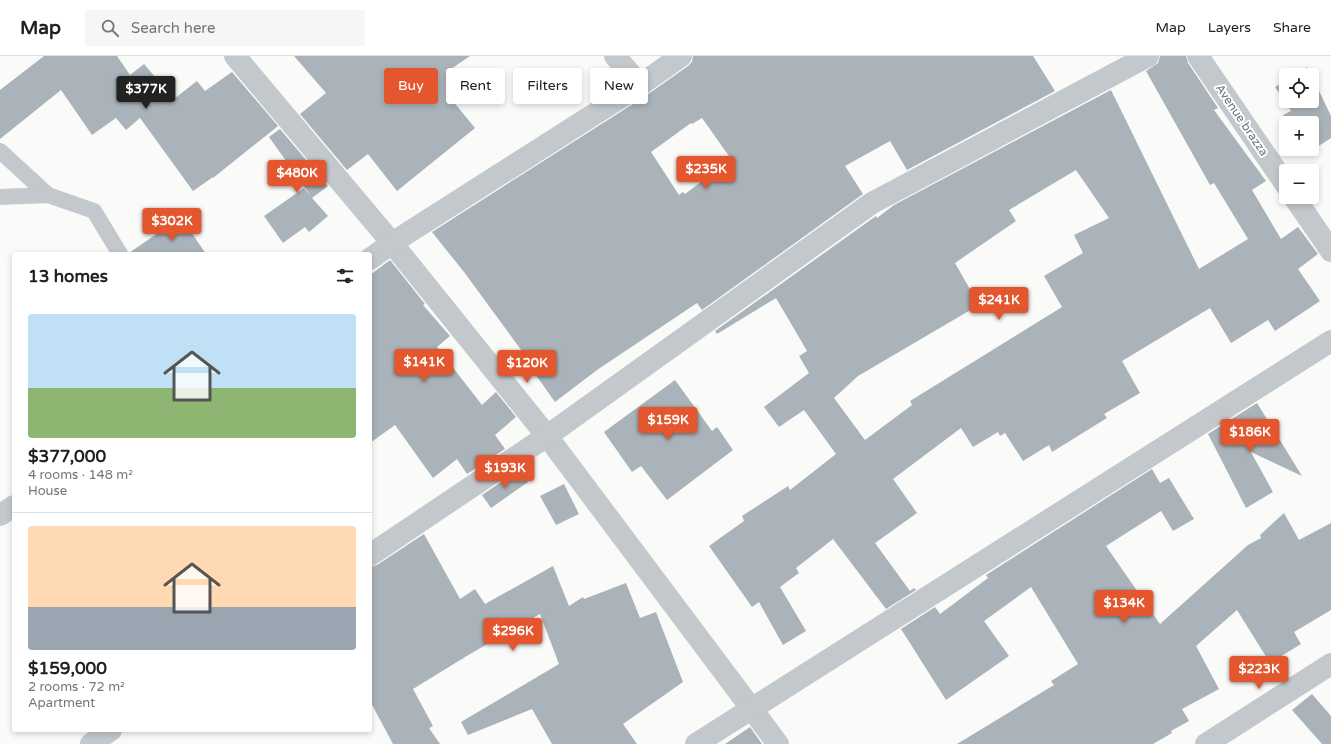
<!DOCTYPE html>
<meta charset="utf-8">
<style>
:root{--surface:#fff;--page:#f6f6f6;--text:#202124;--muted:#757577;--line:#e0e0e0;--accent:#e4572e}
body{margin:0;font-family:"Varela Round",sans-serif;background:var(--page);color:var(--text);height:100vh;display:flex;flex-direction:column;font-size:15px;white-space:nowrap}
*{box-sizing:border-box;margin:0}
p{font-size:13px;color:var(--muted)}
.icon{flex:none;width:22px;height:22px;fill:none;stroke:currentColor;stroke-width:2;stroke-linecap:round;stroke-linejoin:round}
.map{position:relative;flex:1;overflow:hidden}
.side{position:absolute;left:12px;top:196px;width:360px;height:480px;display:flex;flex-direction:column;background:var(--surface);border-radius:4px;box-shadow:0 2px 6px #0003}
.side>*{flex:none}
.banner{position:absolute;left:384px;top:12px;width:380px;height:36px;display:flex;gap:8px}
.buttons{position:absolute;left:1279px;top:12px;display:grid;gap:8px}
.buttons a{display:grid;place-items:center;width:40px;height:40px;border-radius:4px;background:var(--surface);box-shadow:0 2px 6px #0003;font-size:20px}
.price{position:absolute;translate:-50% -34px;padding:0 9px;border-radius:4px;background:var(--accent);color:#fff;font-size:13px;line-height:26px;filter:drop-shadow(0 1px 2px #0008)}
.price::after{content:'';position:absolute;left:50%;top:24px;width:12px;height:9px;margin-left:-6px;background:inherit;clip-path:polygon(0 0,100% 0,50% 100%)}
.price.selected{background:#222;color:#fff}
ul{padding:0;list-style:none}
li{display:grid;align-content:center;gap:8px;height:212px;padding:0 16px}
li+li{border-top:1px solid var(--line)}
li span{display:grid;place-items:center;height:124px;border-radius:4px;color:#555}
li>.icon{margin-inline-start:auto}
span .icon{width:72px;height:72px;fill:#fffc;stroke-width:1}
li b{font-size:17px}
h2{display:flex;justify-content:space-between;align-items:center;height:48px;padding:0 16px;font-size:17px}
.pill{padding:0 14px;border-radius:4px;background:var(--surface);box-shadow:0 2px 6px #0003;font-size:14px;line-height:36px}
.pill.selected{background:var(--accent);color:#fff}
header{display:flex;align-items:center;gap:24px;box-sizing:border-box;height:56px;padding:0 20px;background:var(--surface);border-bottom:1px solid var(--line)}
header strong{font-size:19px}
nav{display:flex;gap:22px;margin-inline-start:auto;font-size:14px}
.search{width:280px;height:36px;background:var(--page);display:flex;align-items:center;gap:10px;box-sizing:border-box;padding:0 14px;border-radius:4px;color:var(--muted);font-size:15px}
.map>svg:first-child{display:block}
</style>
<header>
<strong>Map</strong>
<div class="search"><svg class="icon" aria-label="search" viewBox="0 0 24 24"><circle cx="10" cy="10" r="6"/><path d="M15 15l6 6"/></svg>Search here</div>
<nav><a>Map</a><a>Layers</a><a>Share</a></nav>
</header>
<div class="map">
<svg width="1331" height="688" viewBox="0 0 1331 688">
<rect width="100%" height="100%" fill="#fafaf8"/>
<g fill="#aab3b9" fill-rule="evenodd">
<path d="M44 0H117L130 19 144 8 174 43 197 25 205 35 232 16 278 70 213 122V121L193 135 140 62 126 74 116 62 92 79 61 34 0 83V34Z"/>
<path d="M294 0H470L448 15 459 31 448 39 475 72 397 135 368 98 347 114 300 58 326 37Z"/>
<path d="M693 0H1033L1055 35 907 114 890 85 845 110 863 138 702 254 697 247 597 314 555 346 528 308 530 306 464 216 432 176 647 39 688 10 692 6ZM702 62 731 103 685 138 683 136 679 139 651 96 691 67 692 68Z"/>
<path d="M1160 0H1186L1188 7 1218 52 1214 54 1266 125 1252 134 1281 183 1298 171 1318 198 1298 213 1320 245 1275 275 1268 264 1231 287 1210 252 1122 305 1140 337 1104 358 1107 362 1052 396 1049 389 1023 405 1005 377 1000 380 998 376 973 391 961 372 893 423 917 457 875 487 910 535 914 532 916 534 886 553 833 483 796 512 799 517 780 531 806 575 783 589 759 546 752 551 709 490 744 465 742 460 788 430 790 434 836 398 804 354 779 371 764 351 809 317 799 300 807 295 776 242 717 278 715 275 876 160 877 162 894 149 1111 34 1199 213 1248 183 1214 127 1210 129 1146 15 1158 7ZM1076 114 1109 162 1074 179 1083 197 1044 220 1062 251 910 345 912 349 865 384 834 342 858 320 979 249 955 207 1016 165 1009 154Z"/>
<path d="M1307 11 1311 19H1294Z"/>
<path d="M1312 20 1331 60V82L1303 100 1300 93H1312V67H1287L1283 59 1291 55 1275 31 1286 24V45H1312Z"/>
<path d="M280 73 328 130 312 142 328 160 309 176 305 171 283 187 264 160 304 132 311 140 269 81Z"/>
<path d="M181 161 206 198H129V197Z"/>
<path d="M390 204 425 248 423 249 450 280 437 291 482 349 496 336 516 361 495 379 505 393 467 418 457 403 433 422 395 369 370 387V219Z"/>
<path d="M675 324 712 375 717 371 733 394 667 444 641 410 632 416 604 376Z"/>
<path d="M1257 347 1302 420 1251 396 1273 436 1246 452 1208 378Z"/>
<path d="M1152 413 1160 427 1169 422 1194 463 1173 475 1161 455 1106 490 1160 568 1248 489 1261 482 1260 479 1284 457 1299 484 1331 467V554L1294 576 1301 588 1270 607 1237 554 1196 590 1219 633 1182 653 1189 665 1171 675 1172 677 1153 688H957L1054 629 1051 625 1078 608 1031 531 984 565 1009 600 946 644 901 573 935 551 940 558 988 522 986 519Z"/>
<path d="M519 414 528 426 491 452 482 439Z"/>
<path d="M564 428 579 458 556 469 540 440Z"/>
<path d="M424 478 460 543 475 533 485 548 553 510 569 550 583 541 584 543 626 527 640 562 656 556 683 626 623 668 637 688H552L532 653 468 679 461 666 559 608 540 558 470 598 413 633 433 670 429 672 440 688H393L370 645V511L377 509Z"/>
<path d="M1312 638 1331 660V688H1322L1292 654Z"/>
<path d="M750 671 762 688H725Z"/>
</g>
<g fill="none" stroke-linecap="round" stroke-linejoin="round">
<g stroke="#c3c8cc" stroke-width="16">
<path d="M0 95 48 139"/>
<path d="M0 141 48 139 94 155 120 198"/>
</g>
<g stroke="#c3c8cc" stroke-width="22">
<path d="M235 0 392 187 547 380 778 688"/>
<path d="M1198 0 1286 129"/>
<path d="M640 29 681 0"/>
<path d="M1294 141 1331 195"/>
<path d="M370 499 547 380 872 147 1148 0"/>
<path d="M91 688 111 674"/>
<path d="M696 688 1331 285"/>
<path d="M1206 688 1331 608"/>
</g>
<g stroke="#c3c8cc" stroke-width="22">
<path d="M370 203 392 187 640 29 615 0"/>
<path d="M0 459 14 450"/>
</g>
</g>
<g text-anchor="middle" stroke-width="4" stroke-linejoin="round" paint-order="stroke">
<g font-size="12" fill="#657683" stroke="#fff">
<text transform="translate(1242 64) rotate(56)" y="4">Avenue brazza</text>
</g>
</g>
</svg>
<div class="buttons">
<a><svg class="icon" aria-label="locate" viewBox="0 0 24 24"><circle cx="12" cy="12" r="6"/><path d="M12 2v4M12 18v4M2 12h4M18 12h4"/></svg></a>
<a>+</a>
<a>−</a>
</div>
<b class="price selected" style="left:146px;top:54px">$377K</b>
<b class="price" style="left:706px;top:134px">$235K</b>
<b class="price" style="left:297px;top:138px">$480K</b>
<b class="price" style="left:172px;top:186px">$302K</b>
<b class="price" style="left:999px;top:265px">$241K</b>
<b class="price" style="left:424px;top:327px">$141K</b>
<b class="price" style="left:527px;top:328px">$120K</b>
<b class="price" style="left:668px;top:385px">$159K</b>
<b class="price" style="left:1250px;top:397px">$186K</b>
<b class="price" style="left:505px;top:433px">$193K</b>
<b class="price" style="left:1124px;top:568px">$134K</b>
<b class="price" style="left:513px;top:596px">$296K</b>
<b class="price" style="left:1259px;top:634px">$223K</b>
<div class="banner">
<a class="pill selected">Buy</a>
<a class="pill">Rent</a>
<a class="pill">Filters</a>
<a class="pill">New</a>
</div>
<section class="side">
<h2>13 homes<svg class="icon" aria-label="filters" viewBox="0 0 24 24"><path d="M4 7h16M4 17h16"/><circle cx="9" cy="7" r="2"/><circle cx="15" cy="17" r="2"/></svg></h2>
<ul>
<li><span style="background:linear-gradient(#bfe0f5 60%,#8fb573 0)"><svg class="icon" aria-label="home" viewBox="0 0 24 24"><path d="M3 11l9-7 9 7M6 9v11h12V9"/></svg></span><div><b>$377,000</b><p>4 rooms · 148 m²</p><p>House</p></div></li>
<li><span style="background:linear-gradient(#ffd9b3 65%,#9aa5b1 0)"><svg class="icon" aria-label="home" viewBox="0 0 24 24"><path d="M3 11l9-7 9 7M6 9v11h12V9"/></svg></span><div><b>$159,000</b><p>2 rooms · 72 m²</p><p>Apartment</p></div></li>
</ul>
</section>
</div>
